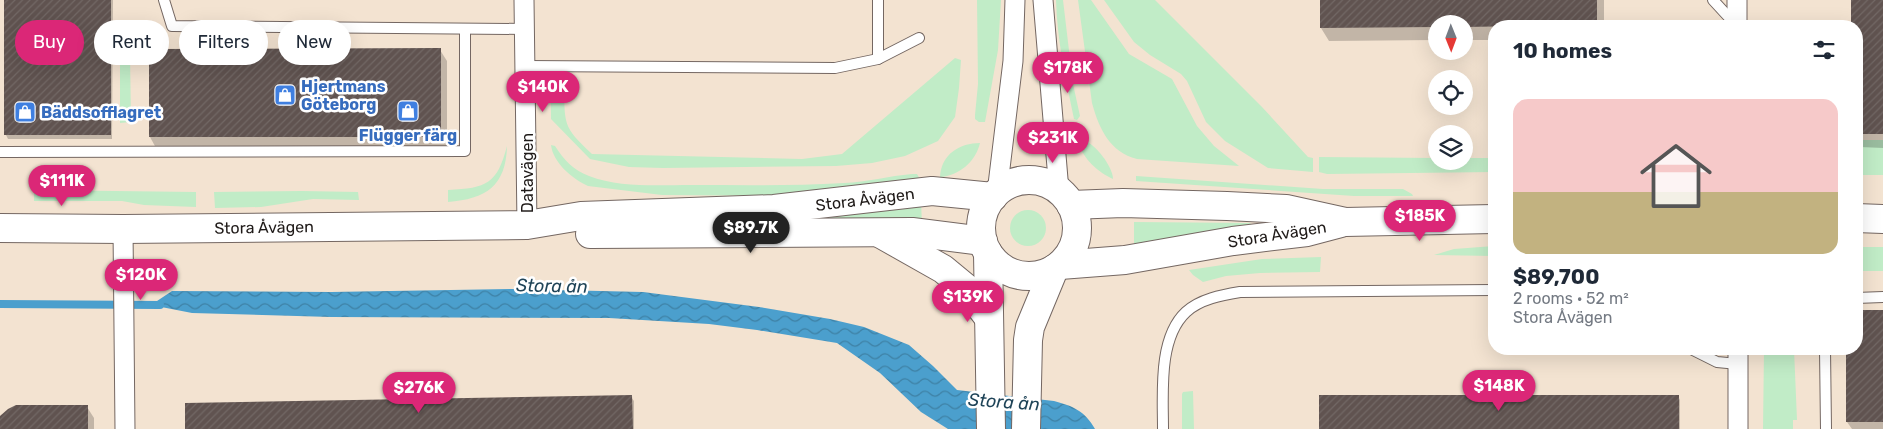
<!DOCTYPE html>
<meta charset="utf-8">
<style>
:root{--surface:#fff;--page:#f6f6f7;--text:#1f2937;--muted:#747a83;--accent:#db2777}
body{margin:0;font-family:Rubik,sans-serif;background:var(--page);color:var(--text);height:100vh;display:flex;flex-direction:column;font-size:19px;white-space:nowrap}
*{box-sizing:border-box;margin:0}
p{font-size:16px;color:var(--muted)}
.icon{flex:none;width:28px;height:28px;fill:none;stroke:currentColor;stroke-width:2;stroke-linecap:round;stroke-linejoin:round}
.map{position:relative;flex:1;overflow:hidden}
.side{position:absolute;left:1488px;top:20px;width:375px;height:335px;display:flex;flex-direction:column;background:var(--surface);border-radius:20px;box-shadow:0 5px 20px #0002}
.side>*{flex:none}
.banner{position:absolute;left:15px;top:20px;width:475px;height:45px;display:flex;gap:10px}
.needle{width:32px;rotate:179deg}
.buttons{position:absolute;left:1428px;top:15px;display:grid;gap:10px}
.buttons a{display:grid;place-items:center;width:45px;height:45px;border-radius:50%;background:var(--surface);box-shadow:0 5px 20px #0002;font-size:25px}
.price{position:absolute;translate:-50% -42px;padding:0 11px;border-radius:18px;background:var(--accent);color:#fff;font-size:16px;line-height:32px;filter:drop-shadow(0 1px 2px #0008)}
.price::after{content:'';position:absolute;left:50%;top:30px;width:15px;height:11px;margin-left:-8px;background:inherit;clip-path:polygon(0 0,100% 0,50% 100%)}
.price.on{background:#222;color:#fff}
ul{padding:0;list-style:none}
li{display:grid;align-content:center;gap:10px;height:265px;padding:0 25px}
li span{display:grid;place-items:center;height:155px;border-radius:15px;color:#555}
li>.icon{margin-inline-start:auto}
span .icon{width:90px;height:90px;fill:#fffc;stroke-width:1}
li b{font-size:21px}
h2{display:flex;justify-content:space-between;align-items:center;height:60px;padding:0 25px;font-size:21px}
.tag{padding:0 18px;border-radius:22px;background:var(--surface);box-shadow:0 5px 20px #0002;font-size:18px;line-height:45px}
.tag.on{background:var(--accent);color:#fff}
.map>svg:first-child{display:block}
</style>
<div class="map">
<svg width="1883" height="429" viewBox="0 0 1883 429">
<defs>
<pattern id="water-waves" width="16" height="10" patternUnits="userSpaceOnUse" patternTransform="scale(1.25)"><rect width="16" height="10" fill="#4b9fcd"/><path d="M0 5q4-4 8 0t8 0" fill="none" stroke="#3e81a5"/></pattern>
<pattern id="building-hatch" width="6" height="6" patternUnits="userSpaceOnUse" patternTransform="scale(1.25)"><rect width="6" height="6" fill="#605350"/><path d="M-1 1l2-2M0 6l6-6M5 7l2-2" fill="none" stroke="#726865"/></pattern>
</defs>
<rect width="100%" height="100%" fill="#fbece7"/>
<path fill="#f3e3d1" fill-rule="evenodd" d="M0 0H1883V429H0ZM1436 24H1464V51H1436ZM1494 26H1856V349H1494ZM1436 79H1464V106H1436ZM1436 134H1464V161H1436Z"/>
<g fill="#c1ecc7">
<path d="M977 0H1001L998 50 985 122H979L975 119V115L978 84Z"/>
<path d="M1056 0H1063L1073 84 1080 116 1077 120 1074 119C1066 80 1057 40 1056 0Z"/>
<path d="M1078 0H1091L1129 54 1172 79 1197 126 1214 146 1239 166 1137 159C1110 152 1099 129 1092 103Z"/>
<path d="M1104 0H1155L1262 107 1308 157 1313 158V172L1268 168 1225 141 1206 122 1187 81 1181 74 1150 55 1134 42Z"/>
<path d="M130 54 131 122 120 123V55Z"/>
<path d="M955 58 961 60 959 88 955 117 938 141 905 156 872 163 836 166 663 168 629 167 590 159 551 119C551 107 549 93 558 84L564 85C565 124 562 126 592 154L802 159 842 154Z"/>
<path d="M1083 140C1095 143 1113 167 1113 179 1099 173 1082 158 1079 143Z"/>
<rect x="1856" y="140" width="27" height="35"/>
<path d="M980 143C976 161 959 176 940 177 941 154 960 143 980 143Z"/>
<path d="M551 145 555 146C564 160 573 170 589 176 620 188 658 185 691 185 742 185 793 186 844 183 867 182 889 176 912 174H917L920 179 780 196 662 195 588 186C573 179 553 163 551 145Z"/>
<path d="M507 146C506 186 486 199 448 202V190C487 188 497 184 507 146Z"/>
<path d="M1319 157 1436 158V161H1464V158H1494V172L1327 174 1319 172Z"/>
<path d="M1136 176 1323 189H1403L1412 194 1413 196H1354L1136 181Z"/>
<path d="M34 190 196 192V207L144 205 122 201H34Z"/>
<path d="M302 191 358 192 359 200 313 199 261 207 215 208 214 192Z"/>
<path d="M921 200 922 226 791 221Z"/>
<circle cx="1028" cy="228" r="18"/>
<path d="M1134 222 1250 223 1252 225 1134 251Z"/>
<path d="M1494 246V256L1434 255 1454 249Z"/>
<rect x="1856" y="247" width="27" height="24"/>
<path d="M1321 257 1320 272 1260 273 1226 276 1203 282 1193 275 1189 270 1262 259Z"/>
<path d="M1764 349H1794L1797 420H1793V429H1763Z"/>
<path d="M1193 391 1194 429H1182V394L1183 392Z"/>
</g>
<path fill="url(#water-waves)" d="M515 289 643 292 759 307 830 319 864 327 909 345 933 366 957 390 1054 401C1073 406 1085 411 1095 429H948L921 412 880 373 837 343 757 330 709 324 609 318 331 317 192 313 151 305 172 291 331 292Z"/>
<g fill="#0003">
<path d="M6 0H113L112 139H8L6 135Z"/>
<path d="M1321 0H1604V26H1494V40H1464V24H1436V40L1329 41 1321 28Z"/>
<path d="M1853 0H1883V148L1860 147 1856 141V26H1852Z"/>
<path d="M440 50 447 61V148H156L150 137Z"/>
<path d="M1883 312V429H1852L1847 422V349H1856Z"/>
<path d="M1678 396 1680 400V429H1320Z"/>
<path d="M631 397 634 401V429H186Z"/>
<path d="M87 407 94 418V429H0V418Z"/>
</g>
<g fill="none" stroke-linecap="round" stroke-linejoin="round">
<path stroke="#4b9fcd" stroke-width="8" d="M0 304 160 305"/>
</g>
<g fill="url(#building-hatch)">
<rect x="4" y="0" width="107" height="135"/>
<path d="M1320 0H1597V25L1464 27V24H1436V27L1320 28Z"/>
<path d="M1851 0H1883V134H1856V26H1851Z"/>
<path d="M441 48V137H149V49Z"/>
<path d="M1856 310H1883V422H1846V349H1856Z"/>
<path d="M632 395 633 429H185V403Z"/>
<rect x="1319" y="395" width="360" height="34"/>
<path d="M16 405H88V429H0V416L8 409Z"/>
</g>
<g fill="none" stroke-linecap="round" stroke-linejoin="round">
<g stroke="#746762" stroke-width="12">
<g id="lane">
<path d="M164 0 172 26 524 29"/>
<path d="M1713 0 1736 25"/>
<path d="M878 59V0"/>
<path d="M526 66 835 68 878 59 919 38"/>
<path d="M0 152 465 151V29"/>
<path d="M1856 298 1883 297"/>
<path d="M1691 349 1717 362 1738 364"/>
<path d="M1825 349 1826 429"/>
<path d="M1163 429C1163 393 1158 338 1186 312 1200 299 1222 295 1240 292L1494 290"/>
</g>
</g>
<g stroke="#746762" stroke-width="21">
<g id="street">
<path d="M524 0 527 225"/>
<path d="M1043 0 1059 191"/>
<path d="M1737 0V26"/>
<path d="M997 193 1013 61 1015 0"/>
<path d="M123 229 125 429"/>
<path d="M1738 349V429"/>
</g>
</g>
<g stroke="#746762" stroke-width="30">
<g id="secondary">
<circle cx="1029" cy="228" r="48"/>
<path d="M1071 205 1123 203 1227 206 1286 209 1345 222 1494 219"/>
<path d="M1856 218 1883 219"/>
<path d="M0 228 123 229 527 225 581 216 774 209 932 191 993 197"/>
<path d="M590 234 912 232 983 241"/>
<path d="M881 234 943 269 966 288 989 318"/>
<path d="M988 253 991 429"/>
<path d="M1060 265 1125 260 1233 241 1307 232 1341 223"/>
<path d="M1026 429 1028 340 1030 327 1054 269"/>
</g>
</g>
<use href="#lane" stroke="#fff" stroke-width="10"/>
<use href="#street" stroke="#fff" stroke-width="19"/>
<use href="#secondary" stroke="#fff" stroke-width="28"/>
</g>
<defs>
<g id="shop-square" transform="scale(1.125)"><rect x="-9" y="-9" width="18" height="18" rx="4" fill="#3f7fe0" stroke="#fff"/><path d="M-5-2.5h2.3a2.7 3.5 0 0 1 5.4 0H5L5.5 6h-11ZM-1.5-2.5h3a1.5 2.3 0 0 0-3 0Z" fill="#fff"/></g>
</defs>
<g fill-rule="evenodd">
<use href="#shop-square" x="285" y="95"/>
<use href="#shop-square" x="408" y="111"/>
<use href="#shop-square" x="25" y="112"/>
</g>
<g text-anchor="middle" stroke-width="5" stroke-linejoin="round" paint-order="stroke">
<g font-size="16" font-weight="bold" fill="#366cbe" stroke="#fff" text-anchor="start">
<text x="301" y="92">Hjertmans<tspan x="301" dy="18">Göteborg</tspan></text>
<text x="41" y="118">Bäddsofflagret</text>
<text x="408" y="141" text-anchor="middle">Flügger färg</text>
</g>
<g font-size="16" fill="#1f1a18" stroke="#fff">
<text transform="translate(527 173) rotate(-90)" y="6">Datavägen</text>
<text transform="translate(865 199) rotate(-7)" y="6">Stora Åvägen</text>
<text transform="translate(264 227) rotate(-1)" y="6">Stora Åvägen</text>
<text transform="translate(1277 234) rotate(-9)" y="6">Stora Åvägen</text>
</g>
<g font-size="18" font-style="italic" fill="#1f4458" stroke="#fff">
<text transform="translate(552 286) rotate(1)" y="6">Stora ån</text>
<text transform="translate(1004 402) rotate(4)" y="6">Stora ån</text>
</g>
</g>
</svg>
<div class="buttons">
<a><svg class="needle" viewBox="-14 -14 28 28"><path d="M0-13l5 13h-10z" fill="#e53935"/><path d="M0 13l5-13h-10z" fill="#747a83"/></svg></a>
<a><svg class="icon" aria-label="locate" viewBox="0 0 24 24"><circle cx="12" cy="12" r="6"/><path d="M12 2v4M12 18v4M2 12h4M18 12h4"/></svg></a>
<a><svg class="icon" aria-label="layers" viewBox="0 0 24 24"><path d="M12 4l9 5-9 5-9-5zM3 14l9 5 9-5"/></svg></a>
</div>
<b class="price" style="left:1068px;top:94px">$178K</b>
<b class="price" style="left:543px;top:113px">$140K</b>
<b class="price" style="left:1053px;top:164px">$231K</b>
<b class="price" style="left:62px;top:207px">$111K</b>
<b class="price" style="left:1420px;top:242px">$185K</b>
<b class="price on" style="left:751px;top:254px">$89.7K</b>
<b class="price" style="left:141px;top:301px">$120K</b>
<b class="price" style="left:968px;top:323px">$139K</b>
<b class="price" style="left:1499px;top:412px">$148K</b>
<b class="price" style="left:419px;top:414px">$276K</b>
<div class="banner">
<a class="tag on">Buy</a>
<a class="tag">Rent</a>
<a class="tag">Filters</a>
<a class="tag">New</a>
</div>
<section class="side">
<h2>10 homes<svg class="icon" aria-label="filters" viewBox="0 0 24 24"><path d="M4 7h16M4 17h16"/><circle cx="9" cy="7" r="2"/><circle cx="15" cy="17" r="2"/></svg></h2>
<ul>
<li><span style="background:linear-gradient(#f6c9c9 60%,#c2b280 0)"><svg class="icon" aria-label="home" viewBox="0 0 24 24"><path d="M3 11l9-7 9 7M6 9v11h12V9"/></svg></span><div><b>$89,700</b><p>2 rooms · 52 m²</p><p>Stora Åvägen</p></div></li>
</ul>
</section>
</div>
